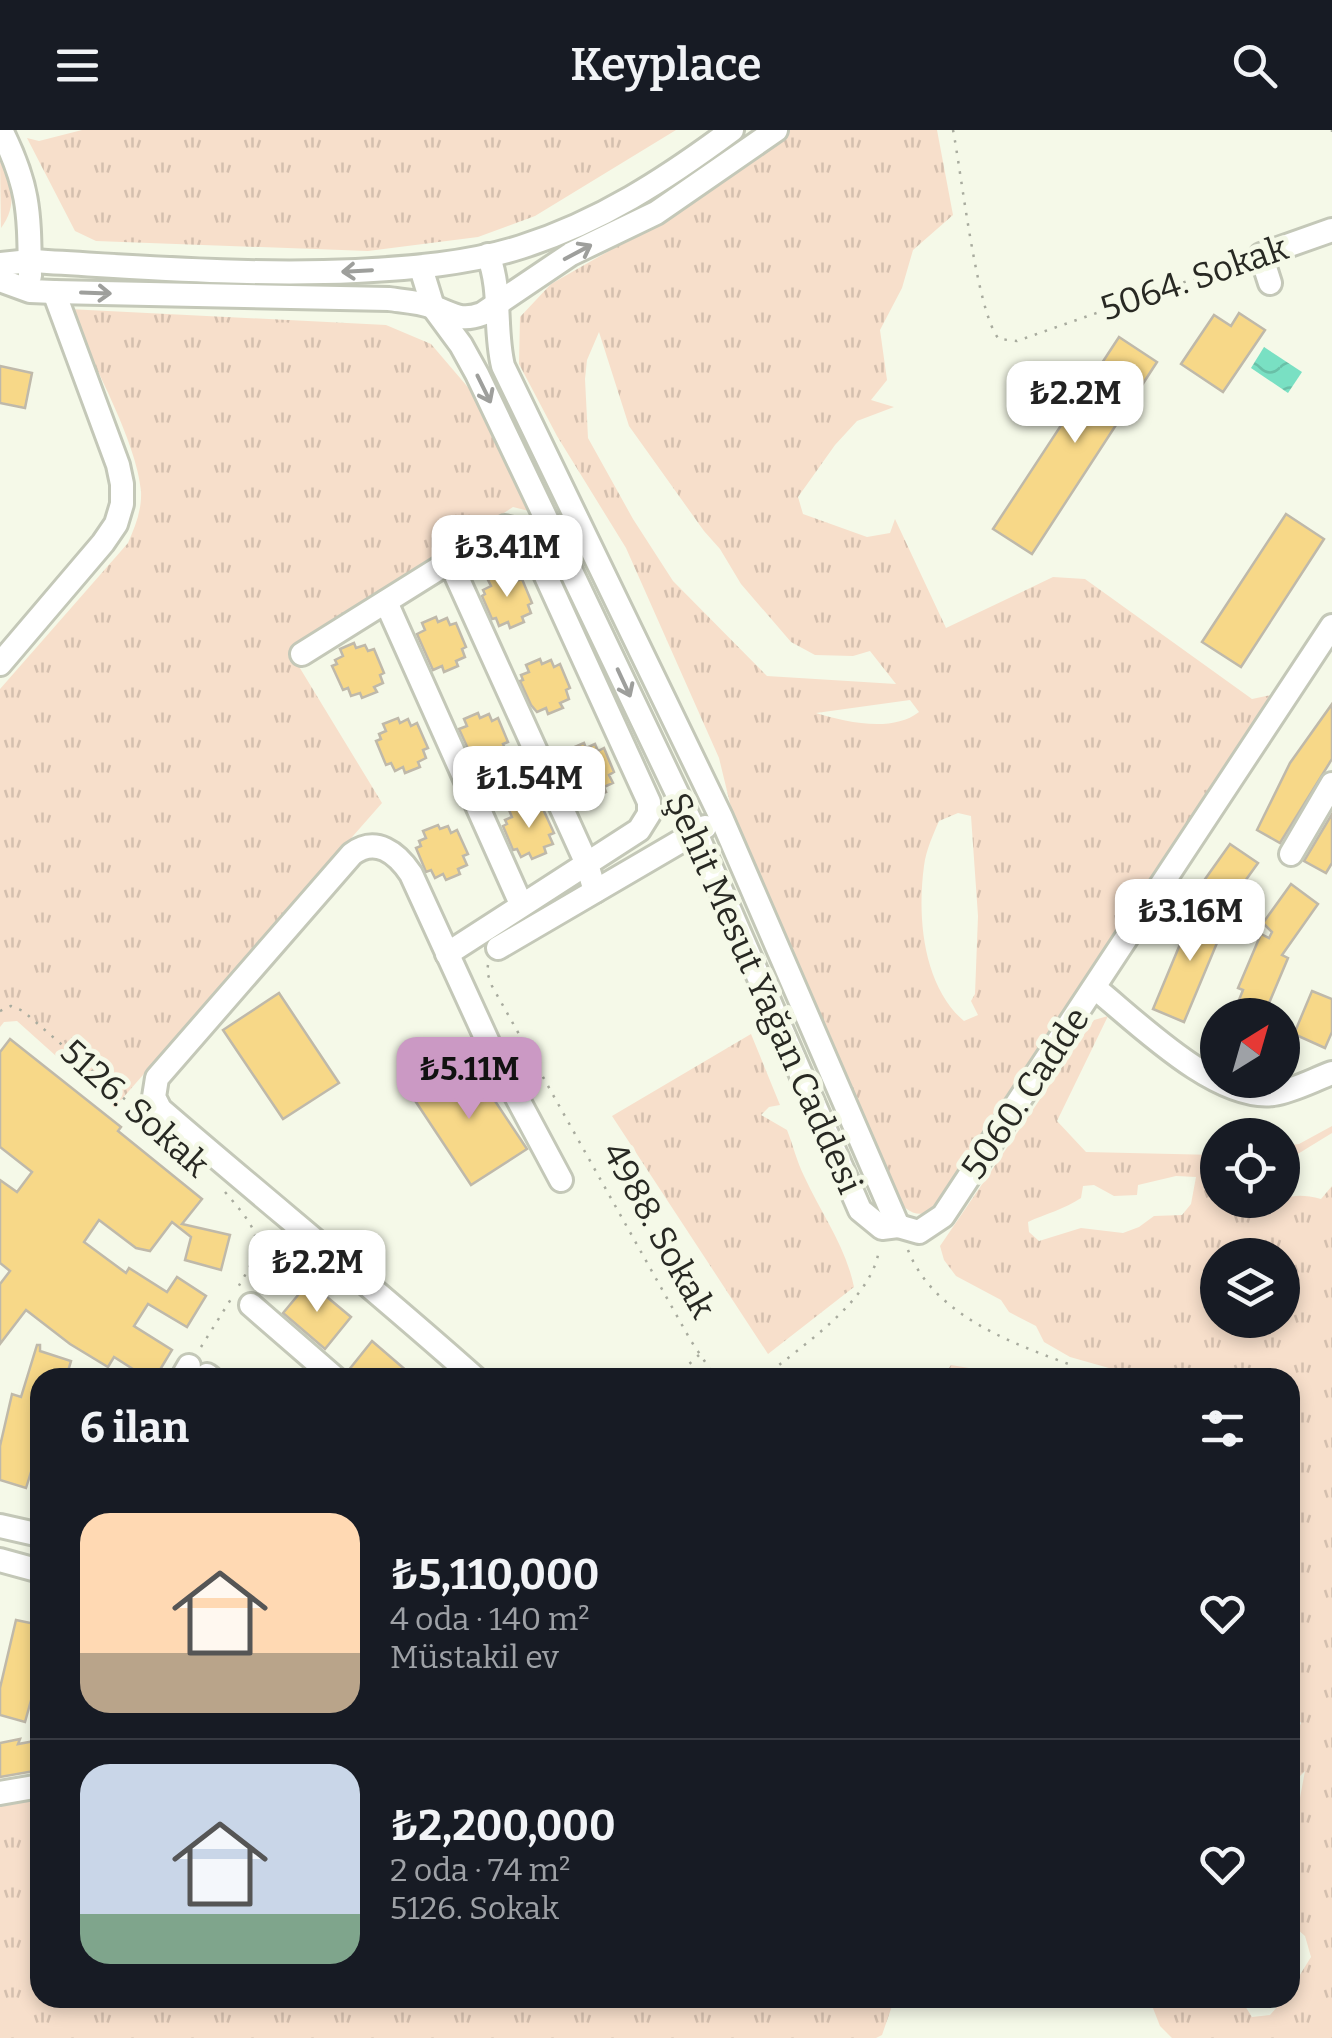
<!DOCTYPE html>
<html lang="tr">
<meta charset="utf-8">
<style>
:root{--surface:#171b24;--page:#242831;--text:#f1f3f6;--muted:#9ea1a6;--line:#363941;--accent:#cb99c4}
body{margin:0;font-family:Bitter,serif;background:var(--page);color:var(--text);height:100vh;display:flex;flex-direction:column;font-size:38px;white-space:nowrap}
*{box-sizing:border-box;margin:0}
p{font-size:32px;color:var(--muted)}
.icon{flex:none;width:55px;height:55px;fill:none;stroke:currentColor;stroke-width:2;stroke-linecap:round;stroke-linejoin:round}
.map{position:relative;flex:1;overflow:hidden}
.sheet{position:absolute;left:30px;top:1238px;width:1270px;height:640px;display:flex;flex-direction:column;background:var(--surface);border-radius:30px;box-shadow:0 5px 15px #0003}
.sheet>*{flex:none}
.needle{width:65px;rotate:37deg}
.buttons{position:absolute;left:1200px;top:868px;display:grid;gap:20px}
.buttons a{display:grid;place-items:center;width:100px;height:100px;border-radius:50%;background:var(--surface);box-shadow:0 5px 15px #0003;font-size:50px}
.price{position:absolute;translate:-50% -85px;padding:0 22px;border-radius:20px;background:#fff;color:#222;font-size:32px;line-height:65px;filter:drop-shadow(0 2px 5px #0008)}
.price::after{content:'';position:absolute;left:50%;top:60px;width:30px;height:22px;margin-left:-15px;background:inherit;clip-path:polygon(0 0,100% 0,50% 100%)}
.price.selected{background:var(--accent);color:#111}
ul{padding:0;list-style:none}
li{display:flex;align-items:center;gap:30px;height:250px;padding:0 50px}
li+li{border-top:2px solid var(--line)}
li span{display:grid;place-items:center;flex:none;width:280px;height:200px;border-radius:30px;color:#555}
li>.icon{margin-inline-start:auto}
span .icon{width:120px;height:120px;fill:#fffc;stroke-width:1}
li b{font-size:42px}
h2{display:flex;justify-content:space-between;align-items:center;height:120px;padding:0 50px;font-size:42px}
header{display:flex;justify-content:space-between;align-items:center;height:130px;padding:0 50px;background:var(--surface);font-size:45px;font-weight:600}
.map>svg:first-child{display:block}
</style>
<header><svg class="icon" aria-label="menu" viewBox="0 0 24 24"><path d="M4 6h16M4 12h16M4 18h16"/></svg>Keyplace<svg class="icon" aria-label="search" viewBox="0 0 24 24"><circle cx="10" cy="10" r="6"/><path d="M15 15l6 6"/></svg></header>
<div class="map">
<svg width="1332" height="1908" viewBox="0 0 1332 1908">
<defs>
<pattern id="grass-tufts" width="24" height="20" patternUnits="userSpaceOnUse" patternTransform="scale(2.5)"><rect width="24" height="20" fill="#f7dfcb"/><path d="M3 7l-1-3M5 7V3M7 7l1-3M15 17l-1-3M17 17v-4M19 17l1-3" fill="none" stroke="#d4bfae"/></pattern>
<pattern id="water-waves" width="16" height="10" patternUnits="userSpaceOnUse" patternTransform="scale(2.5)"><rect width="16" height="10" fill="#79e0c3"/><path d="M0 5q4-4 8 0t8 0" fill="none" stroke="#69c0a7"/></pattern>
</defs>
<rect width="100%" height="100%" fill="#f5f9e8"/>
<g fill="url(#grass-tufts)" fill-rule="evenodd">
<path d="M82 0H676L535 86 478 107 368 121 96 111 75 101 27 8 39 11Z"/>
<path d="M787 0H937L953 85 913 120 902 158 880 200 887 250 871 270 894 277 857 291 835 315 798 367 803 384 867 407 890 403 895 389 946 498 1053 447 1085 449 1252 569 1271 565 976 1016 929 1082C914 1088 904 1078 895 1067L737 702 719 628 626 418 557 306 519 234 520 187 551 154 665 89ZM599 202 629 296 704 401 720 419 741 454 791 512 815 525 853 526 870 521 896 554 767 546 673 451 633 389 588 308 585 249 587 230ZM910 570 919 582C892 603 846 592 816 583ZM958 683 971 686 978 786 975 864 971 871 978 885 964 891C923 856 917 787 924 736 926 720 933 705 939 691Z"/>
<path d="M0 31C12 54 18 75 1 98Z"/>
<path d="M68 179 386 195 431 214 478 269 533 382 513 377 299 516 295 530 382 673 114 978 17 891 4 892 0 897V559L128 413C135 397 142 380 141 361 137 312 90 227 68 179Z"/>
<path d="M1108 886 1057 991 1086 1022 1217 1025 1218 1070H1244L1263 1083C1281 1066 1295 1062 1321 1069L1332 1056V1908H1172L1160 1896 1149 1868H1240L1252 1887 1270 1885 1285 1868H1290V1861L1311 1827 1305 1806 1290 1793V1721L1305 1641 1290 1656V1596L1299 1598 1301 1593 1290 1575V1248L1112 1247 1116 1240 1070 1227 1044 1212 1036 1196 1009 1182 1001 1170 956 1146 944 1130 940 1116 1094 890ZM1176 1046 1196 1047 1191 1074 1182 1085 1154 1086 1139 1097 1123 1103 1081 1098 1039 1111 1029 1102 1028 1092C1045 1084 1065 1079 1081 1068L1083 1056 1094 1055 1114 1066 1137 1065 1138 1055ZM1218 1125H1282V1190H1218Z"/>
<path d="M751 904 780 975 769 977 761 985 787 1000C793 1015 797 1032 804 1046 821 1083 846 1117 854 1157L768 1224 612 986Z"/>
<path d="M1332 996V1003L1283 1033V1016L1299 1014Z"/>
<path d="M951 1235 1022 1247H943Z"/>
<path d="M40 1663V1868H891L892 1876 882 1905 876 1908H0V1671Z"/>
</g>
<path fill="url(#water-waves)" d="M1264 217 1302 242 1288 263 1251 238Z"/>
<g fill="#f7d888" stroke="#bfb9aa" stroke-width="2.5">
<path d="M1239 183 1265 200 1223 262 1181 234 1214 185 1231 196Z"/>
<path d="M1119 207 1157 232 1032 424 993 399Z"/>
<path d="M0 236 32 243 25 278 0 273Z"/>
<path d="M1286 384 1324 409 1241 537 1202 512Z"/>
<path d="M502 443 504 448 513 444 516 451 522 449 532 473 528 475 531 483 522 487 524 492 510 498 508 492 499 496 496 488 492 489 482 466 485 464 483 460 491 456 488 450Z"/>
<path d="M436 487 438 492 447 488 450 495 456 493 466 517 462 519 465 527 456 531 458 536 444 542 442 536 433 540 417 504 425 500 422 493Z"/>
<path d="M354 513 356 518 365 515 368 521 374 519 384 543 380 545 383 553 374 557 377 562 362 568 360 563 351 566 348 558 343 560 332 536 337 534 335 530 343 526 340 519Z"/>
<path d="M540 529 542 534 551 530 554 537 560 534 570 558 566 560 569 569 560 573 563 578 548 584 546 578 537 582 531 575 520 551 523 550 521 545 529 542 526 535Z"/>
<path d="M1332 574V629L1280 713 1257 700 1290 633Z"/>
<path d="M478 583 480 588 489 584 492 591 498 588 508 612 503 614 507 623 498 627 500 632 486 638 484 632 476 636 459 599 467 596 464 589Z"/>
<path d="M398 588 400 593 408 589 411 596 417 593 428 618 423 620 426 628 418 632 420 637 405 643 403 637 395 641 391 633 386 635 376 611 381 609 379 604 386 601 383 594Z"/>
<path d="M584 613 586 618 595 614 598 621 604 618 614 642 609 645 613 653 604 657 606 662 592 668 589 662 581 666 577 658 572 660 562 636 567 634 565 629 572 626 570 619Z"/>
<path d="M524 674 526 679 534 675 537 682 543 679 554 703 549 705 553 714 544 717 546 723 532 729 529 723 521 727 517 719 513 720 503 696 507 694 505 690 512 687 509 680Z"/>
<path d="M1332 684V733L1326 743 1304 731Z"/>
<path d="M438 695 440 699 448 696 451 703 457 700 468 724 463 726 467 735 458 739 460 744 446 750 443 744 435 748 431 740 426 742 416 718 421 716 419 711 426 708 423 701Z"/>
<path d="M1230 714 1258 733 1230 772 1203 752Z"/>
<path d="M1291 754 1318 774 1282 825 1288 828 1264 885H1233L1243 860 1238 858 1261 804 1269 808 1272 802 1263 793Z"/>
<path d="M1196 776 1227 789 1184 892 1153 879Z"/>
<path d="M1312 861 1332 869V902L1325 918 1294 904Z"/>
<path d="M279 863 339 953 283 989 223 900Z"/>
<path d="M10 909 121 997 118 1001 202 1069 182 1094 230 1105 221 1140 185 1130 191 1107 172 1092 150 1121 136 1118 99 1090 84 1112 126 1143 129 1138 167 1162 177 1147 206 1166 187 1197 148 1174 134 1196 172 1220 155 1248H147L114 1227 108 1237 70 1214 26 1180 0 1214V1154L10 1141 0 1133V1050L17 1062 32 1042 0 1017V922Z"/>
<path d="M467 929 527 1019 471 1055 412 966Z"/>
<path d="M309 1152 351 1187 325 1219 283 1183Z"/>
<path d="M372 1211 415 1248H350L348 1241Z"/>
<path d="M37 1215H40V1221L71 1231 66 1248H40V1313L26 1358 0 1350V1316L12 1264 21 1267Z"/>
<path d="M16 1490 40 1495V1538L25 1592 0 1585V1558Z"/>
<path d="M20 1609 18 1614 40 1610V1640L0 1647V1613Z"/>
</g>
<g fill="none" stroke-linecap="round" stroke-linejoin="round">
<g stroke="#c4c8b8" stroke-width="28">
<g id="minor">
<path d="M1 0C30 58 29 83 30 146"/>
<path d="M488 125C502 160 494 199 503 236L721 687 898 1096"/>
<path d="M0 134 30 131C139 137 247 146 356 141 411 138 468 134 521 117 600 92 666 49 732 0"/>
<path d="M421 138 433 177 461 215 477 244 696 703 860 1080 882 1098 898 1096"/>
<path d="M0 150 30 161 54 162 389 169C403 171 420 172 433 177 453 184 460 192 482 184L571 124 656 83 776 0"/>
<path d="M1270 153 1261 125 1332 100"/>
<path d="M450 432 587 734 595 761"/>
<path d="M386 472 521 774"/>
<path d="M302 524 505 397 517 400 534 420 649 672V684L639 700 447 824"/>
<path d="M0 534 103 413 116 394 122 374V354L118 335 54 162"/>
<path d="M1291 724 1332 654"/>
<path d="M498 818 705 697"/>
<path d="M1095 858C1137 892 1216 971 1273 964 1293 961 1313 950 1332 943"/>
<path d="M898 1096 919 1102 943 1086 1332 496"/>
<path d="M251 1175 335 1248"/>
<path d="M207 1245 211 1248"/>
<path d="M182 1248 189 1236"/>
<path d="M475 1248C372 1156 264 1069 160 979L154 967 157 948 352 724C376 706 397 723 411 744L492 921 561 1050"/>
<path d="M0 1396 40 1405"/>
<path d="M0 1430 40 1441"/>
<path d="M0 1663 40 1656"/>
</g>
</g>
<g stroke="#a8ab9e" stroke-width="2.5" stroke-dasharray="2.5 8" stroke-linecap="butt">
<path d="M953 0C961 40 977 185 999 209L1017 211 1244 131"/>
<path d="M1332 0V2"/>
<path d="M488 835 487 842 492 856 691 1211 716 1248"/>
<path d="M0 881 11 876 23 881 135 978"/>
<path d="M225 1062C263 1106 266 1112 235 1162"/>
<path d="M908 1120C934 1186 1014 1214 1074 1236"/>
<path d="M201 1217 231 1169"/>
<path d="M674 1248 699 1225"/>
<path d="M763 1248C801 1216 873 1170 879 1119"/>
</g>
<use href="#minor" stroke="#fff" stroke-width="22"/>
</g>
<defs><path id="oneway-shaft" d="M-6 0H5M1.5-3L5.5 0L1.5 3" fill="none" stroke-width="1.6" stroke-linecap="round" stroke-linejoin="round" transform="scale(2.5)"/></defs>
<g stroke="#9e9f9c">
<use href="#oneway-shaft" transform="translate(578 122) rotate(-28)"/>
<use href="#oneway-shaft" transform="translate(357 141) rotate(177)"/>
<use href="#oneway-shaft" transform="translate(96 163) rotate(2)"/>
<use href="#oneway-shaft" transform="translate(484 259) rotate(64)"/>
<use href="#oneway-shaft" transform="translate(624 553) rotate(65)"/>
</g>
<g text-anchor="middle" stroke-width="10" stroke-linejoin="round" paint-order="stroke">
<g font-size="35" fill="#282923" stroke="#f5f9e8">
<text transform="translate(1194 148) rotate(-19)" y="12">5064. Sokak</text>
<text transform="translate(764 863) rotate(66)" y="12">Şehit Mesut Yağan Caddesi</text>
<text transform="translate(1025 963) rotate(-56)" y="12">5060. Cadde</text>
<text transform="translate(135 978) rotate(42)" y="12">5126. Sokak</text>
<text transform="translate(659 1100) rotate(61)" y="12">4988. Sokak</text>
</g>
</g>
</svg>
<div class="buttons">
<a><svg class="needle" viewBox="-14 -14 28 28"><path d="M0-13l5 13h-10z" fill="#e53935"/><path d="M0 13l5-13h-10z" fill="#9ea1a6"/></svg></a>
<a><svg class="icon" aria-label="locate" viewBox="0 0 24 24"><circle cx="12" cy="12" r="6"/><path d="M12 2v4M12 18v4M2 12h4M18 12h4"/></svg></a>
<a><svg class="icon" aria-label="layers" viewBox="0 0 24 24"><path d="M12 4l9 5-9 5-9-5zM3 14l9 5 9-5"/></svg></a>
</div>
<b class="price" style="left:1075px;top:316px">₺2.2M</b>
<b class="price" style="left:507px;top:470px">₺3.41M</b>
<b class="price" style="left:529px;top:701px">₺1.54M</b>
<b class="price" style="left:1190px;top:834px">₺3.16M</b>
<b class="price selected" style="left:469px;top:992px">₺5.11M</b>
<b class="price" style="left:317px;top:1185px">₺2.2M</b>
<section class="sheet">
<h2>6 ilan<svg class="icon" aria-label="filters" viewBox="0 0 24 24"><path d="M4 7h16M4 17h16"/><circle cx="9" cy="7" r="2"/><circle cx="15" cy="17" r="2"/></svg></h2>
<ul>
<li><span style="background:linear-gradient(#ffd9b3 70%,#b9a48a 0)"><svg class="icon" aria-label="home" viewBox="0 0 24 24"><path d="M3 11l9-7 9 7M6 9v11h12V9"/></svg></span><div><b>₺5,110,000</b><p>4 oda · 140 m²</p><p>Müstakil ev</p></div><svg class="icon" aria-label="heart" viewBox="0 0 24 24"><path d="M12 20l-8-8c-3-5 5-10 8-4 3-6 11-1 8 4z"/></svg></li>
<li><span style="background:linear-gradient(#c9d6e8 75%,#7fa58c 0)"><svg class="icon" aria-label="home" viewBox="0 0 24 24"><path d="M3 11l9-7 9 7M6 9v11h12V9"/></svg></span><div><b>₺2,200,000</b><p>2 oda · 74 m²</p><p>5126. Sokak</p></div><svg class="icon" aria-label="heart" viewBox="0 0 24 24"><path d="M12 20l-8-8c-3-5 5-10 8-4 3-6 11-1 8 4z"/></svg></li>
</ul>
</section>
</div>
